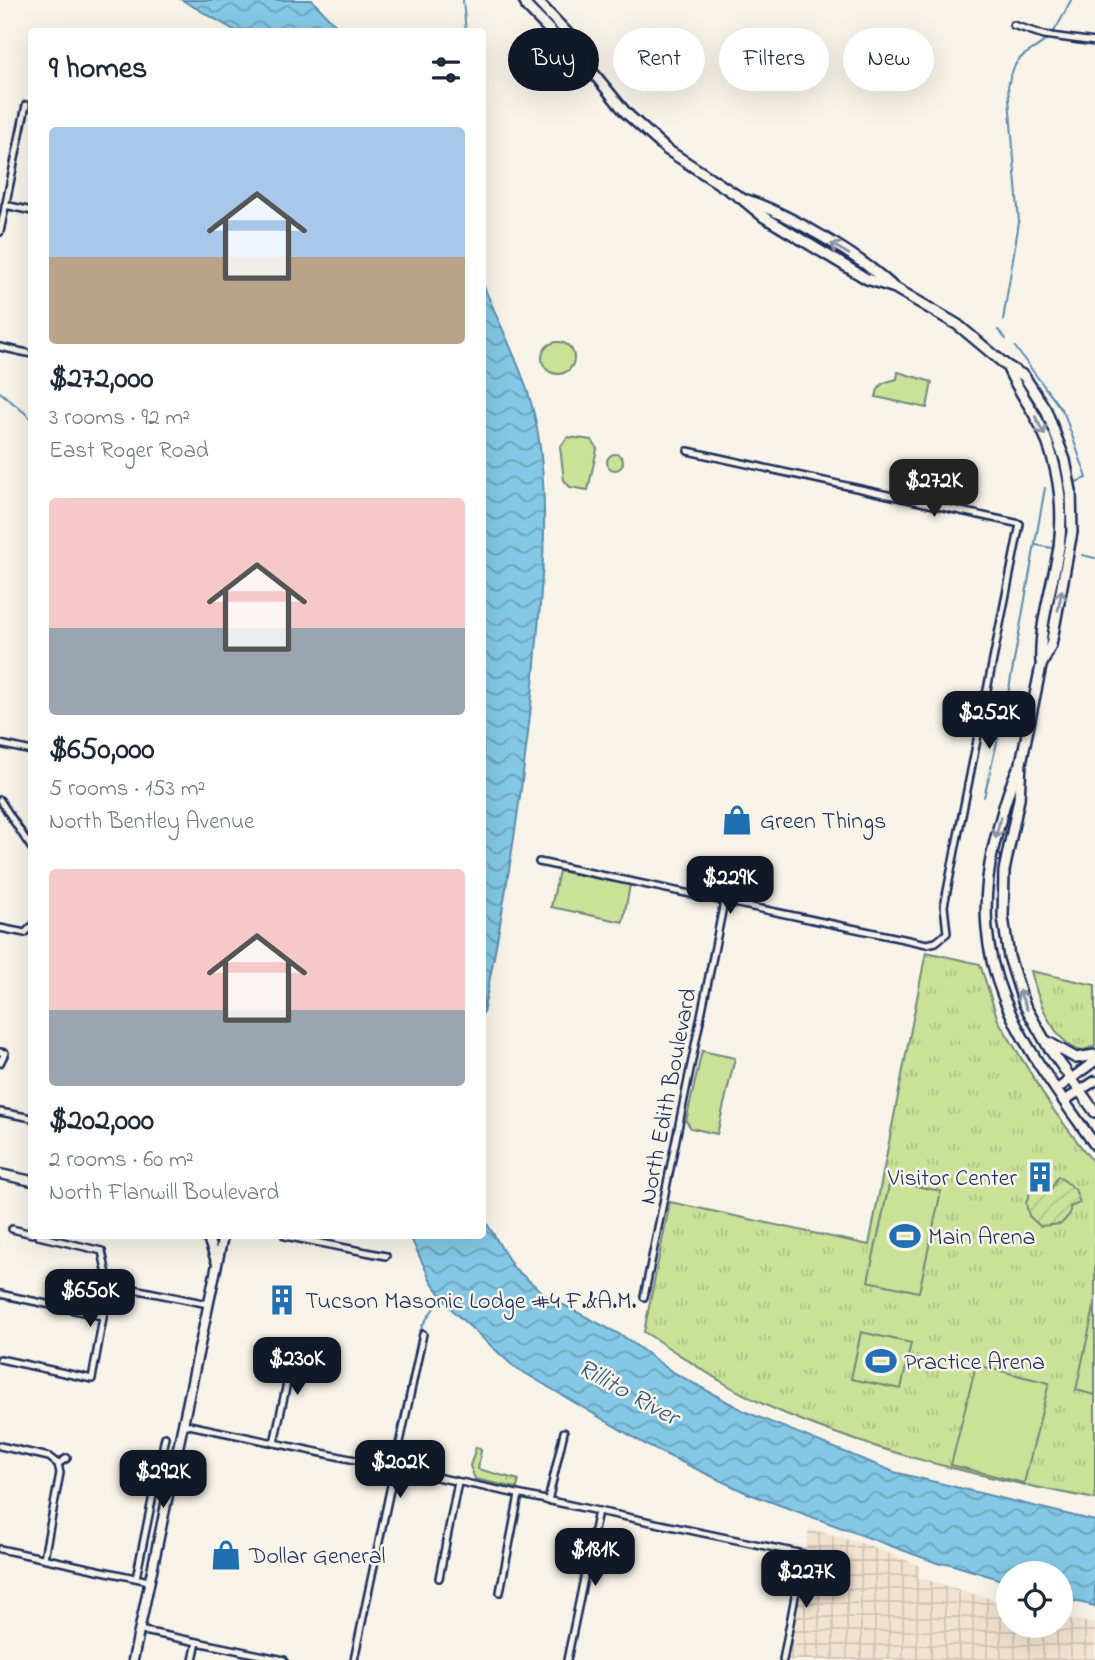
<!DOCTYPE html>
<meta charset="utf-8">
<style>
:root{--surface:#fff;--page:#f6f6f7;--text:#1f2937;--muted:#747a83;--accent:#111827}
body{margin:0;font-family:"Indie Flower",sans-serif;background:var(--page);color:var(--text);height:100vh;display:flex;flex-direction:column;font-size:26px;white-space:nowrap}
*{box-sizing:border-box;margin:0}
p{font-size:23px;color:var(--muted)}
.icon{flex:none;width:38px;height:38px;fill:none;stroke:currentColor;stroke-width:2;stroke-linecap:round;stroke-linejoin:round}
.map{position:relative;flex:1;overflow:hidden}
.details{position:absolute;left:28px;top:28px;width:458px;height:1211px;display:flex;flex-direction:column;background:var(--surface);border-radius:7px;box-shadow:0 7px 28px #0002}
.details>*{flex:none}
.guide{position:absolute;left:508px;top:28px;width:481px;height:63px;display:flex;gap:14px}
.fabs{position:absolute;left:996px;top:1561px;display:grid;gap:14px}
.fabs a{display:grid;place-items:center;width:77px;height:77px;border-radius:50%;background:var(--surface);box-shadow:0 7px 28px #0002;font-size:35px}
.price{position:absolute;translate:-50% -60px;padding:0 16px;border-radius:14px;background:var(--accent);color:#fff;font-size:23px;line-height:46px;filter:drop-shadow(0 2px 4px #0008)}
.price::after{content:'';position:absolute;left:50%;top:42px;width:21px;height:16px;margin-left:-10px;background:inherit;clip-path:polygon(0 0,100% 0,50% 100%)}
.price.selected{background:#222;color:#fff}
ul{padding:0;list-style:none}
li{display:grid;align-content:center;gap:14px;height:371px;padding:0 21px}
li span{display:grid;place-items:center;height:217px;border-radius:7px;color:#555}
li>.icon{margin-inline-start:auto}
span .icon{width:126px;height:126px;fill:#fffc;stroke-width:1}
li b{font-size:30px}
h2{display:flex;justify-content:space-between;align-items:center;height:84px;padding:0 21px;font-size:30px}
.tag{padding:0 24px;border-radius:32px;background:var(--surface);box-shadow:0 7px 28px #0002;font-size:24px;line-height:63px}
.tag.selected{background:var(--accent);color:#fff}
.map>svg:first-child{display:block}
</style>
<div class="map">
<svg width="1095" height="1660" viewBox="0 0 1095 1660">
<defs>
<pattern id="industrial-grid" width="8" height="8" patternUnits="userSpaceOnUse" patternTransform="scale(1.75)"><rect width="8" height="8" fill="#f2e3d0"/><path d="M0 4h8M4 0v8" fill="none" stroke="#cfc3b5"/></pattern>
<pattern id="grass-tufts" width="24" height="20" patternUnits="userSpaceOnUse" patternTransform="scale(1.75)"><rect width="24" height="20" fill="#c9e298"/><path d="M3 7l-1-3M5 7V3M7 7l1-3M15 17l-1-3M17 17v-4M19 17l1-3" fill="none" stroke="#acc285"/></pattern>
<pattern id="garden-furrows" width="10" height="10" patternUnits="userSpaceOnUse" patternTransform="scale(1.75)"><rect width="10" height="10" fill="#c9e298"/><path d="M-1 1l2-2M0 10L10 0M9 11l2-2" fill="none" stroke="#acc285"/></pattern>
<pattern id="water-waves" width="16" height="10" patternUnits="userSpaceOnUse" patternTransform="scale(1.75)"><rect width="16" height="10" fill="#84c8e5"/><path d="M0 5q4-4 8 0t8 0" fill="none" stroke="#6ba3bd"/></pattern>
</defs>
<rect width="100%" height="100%" fill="#f7f3e8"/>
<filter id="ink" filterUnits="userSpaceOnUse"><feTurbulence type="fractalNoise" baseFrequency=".0143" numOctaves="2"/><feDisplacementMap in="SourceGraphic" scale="14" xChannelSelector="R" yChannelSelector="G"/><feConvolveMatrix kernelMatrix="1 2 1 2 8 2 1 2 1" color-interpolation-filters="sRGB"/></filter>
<g filter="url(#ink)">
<path fill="url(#industrial-grid)" d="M809 1529 868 1545 920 1566 918 1577 1008 1604V1626H1060L1061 1617 1095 1624V1660H787Z"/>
<g fill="url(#grass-tufts)" stroke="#72887b" stroke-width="2">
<path d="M926 952 980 964 998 1020 1052 1108 1095 1165V1499C981 1477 869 1452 763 1404 722 1385 683 1356 644 1332L670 1202 869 1245Z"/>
<path d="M1031 971 1095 985V1046L1081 1051C1053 1042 1037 998 1031 971Z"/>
<path d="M476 1447 481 1450 478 1469 519 1480 517 1488 475 1479 470 1466Z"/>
</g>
<path fill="url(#garden-furrows)" stroke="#72887b" stroke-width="2" d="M1058 1176 1075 1189 1080 1203 1070 1207V1214L1061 1224 1040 1226 1029 1216 1026 1203 1031 1190 1041 1192 1051 1189Z"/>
<g fill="#c9e298" stroke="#72887b" stroke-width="2">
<circle cx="558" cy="358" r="16"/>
<path d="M898 372 932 382 927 408 876 397C879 381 884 383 897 379Z"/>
<path d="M568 437 592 440 597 449 588 490 570 487 564 480 560 447Z"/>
<circle cx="615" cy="462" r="8"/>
<path d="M559 871 630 885 623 922 551 907Z"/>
<path d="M702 1051 735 1058 717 1134 691 1128 686 1121Z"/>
<path d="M890 1181 941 1191 919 1292 868 1281Z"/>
<path d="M1095 1303V1395L1076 1390Z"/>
<path d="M861 1332 911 1343 901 1389 851 1379Z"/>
<path d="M976 1365 1049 1383 1024 1483 951 1465Z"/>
</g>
<g fill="url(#water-waves)" stroke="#5a8baf" stroke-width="2">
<path d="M182 0H312L341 31H236Z"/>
<path d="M483 284C503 334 530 381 538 434 549 501 543 573 537 640 527 767 508 889 483 1014Z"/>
<path d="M483 1217 513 1267 548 1297 623 1336 671 1371 746 1412 894 1472 1095 1521V1606L1061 1598 1060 1573H1008V1582L947 1563 940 1564 747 1493 650 1447 513 1366 454 1312 431 1281 410 1236H483Z"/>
</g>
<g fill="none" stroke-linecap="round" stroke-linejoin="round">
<g stroke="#5a8baf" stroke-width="2">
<path d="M463 0 466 32"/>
<path d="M1003 320 1019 222 1008 86C1017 46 1030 58 1051 35 1059 26 1065 11 1071 0"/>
<path d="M998 330 1006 339"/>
<path d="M1015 347 1064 413 1087 478 1076 482"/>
<path d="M0 392 32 419"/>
<path d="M1036 545 1052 548"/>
<path d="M1082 555 1095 558"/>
<path d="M1005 711 1045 488"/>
<path d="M984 797 1002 722"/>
<path d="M393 1451 422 1326 443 1294"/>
</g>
<g stroke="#1b2f5e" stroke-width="10">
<g id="street">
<path d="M1013 25 1044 35 1095 42"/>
<path d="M5 205 32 211"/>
<path d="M0 232 26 105"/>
<path d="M0 347 32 354"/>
<path d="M983 712 1029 722"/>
<path d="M0 744 32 751"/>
<path d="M0 800 32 849"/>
<path d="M539 862 927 944 936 942 947 933 944 906 1020 524 688 451"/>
<path d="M0 928 25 933 32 926"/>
<path d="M0 1052 5 1053 0 1063"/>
<path d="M0 1112 32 1118"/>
<path d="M12 1229 32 1234"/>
<path d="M38 1236 102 1251 109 1284 208 1304"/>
<path d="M285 1236 386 1256"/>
<path d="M0 1294 102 1316"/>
<path d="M644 1297 724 902"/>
<path d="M0 1359 92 1379 109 1284"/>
<path d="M184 1424 803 1554 783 1660"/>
<path d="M274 1443 295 1346"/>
<path d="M0 1446 49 1457 58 1464 67 1458"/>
<path d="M548 1501 564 1432"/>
<path d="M0 1549 149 1581"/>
<path d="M44 1558 60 1473 58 1464"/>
<path d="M136 1578 165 1437"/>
<path d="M439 1578 458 1482"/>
<path d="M500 1592 519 1495"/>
<path d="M139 1630 284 1660"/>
<path d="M193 1660 197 1642"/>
<path d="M354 1660 423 1334"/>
<path d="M567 1660 598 1511"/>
</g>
</g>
<g stroke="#1b2f5e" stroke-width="13">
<g id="secondary">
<path d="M1056 1090 1095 1061"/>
<path d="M1064 1101 1095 1081"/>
<path d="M0 1174 32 1181"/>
<path d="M204 1236 209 1241 216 1261"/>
<path d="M133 1660 223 1236"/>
</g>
</g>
<g stroke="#1b2f5e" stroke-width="14">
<g id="primary">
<path d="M524 0 527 7 566 47 577 53 626 113 666 149 741 198 764 217 867 279 895 288 958 325 1007 366 1024 376 1046 410 1065 460 1071 491 1072 532 1051 645 1041 666 1021 763 1019 799 1004 871 1003 917 1009 957 1024 1004 1049 1048 1095 1112"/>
<path d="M536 0 572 38 574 50"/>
<path d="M747 200C790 215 857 254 891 285"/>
<path d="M1007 366C1016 388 1031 406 1041 427 1058 464 1064 506 1059 547 1053 585 1039 623 1041 662"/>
<path d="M1018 768C1006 795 1000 821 993 849 965 975 1027 1048 1095 1145"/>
<path d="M1046 1041 1076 1058 1095 1055"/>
</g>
</g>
<use href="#street" stroke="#f7f3e8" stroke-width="5"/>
<use href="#secondary" stroke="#f7f3e8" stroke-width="8"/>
<use href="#primary" stroke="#f7f3e8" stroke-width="9"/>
</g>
<defs><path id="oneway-shaft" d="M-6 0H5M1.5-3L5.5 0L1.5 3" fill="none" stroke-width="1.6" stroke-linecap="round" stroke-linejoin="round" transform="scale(1.75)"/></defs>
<g stroke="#8991a3">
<use href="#oneway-shaft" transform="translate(840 249) rotate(-149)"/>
<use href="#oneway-shaft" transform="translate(1040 426) rotate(64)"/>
<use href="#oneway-shaft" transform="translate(1060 600) rotate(-79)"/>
<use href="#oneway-shaft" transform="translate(998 828) rotate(103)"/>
<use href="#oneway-shaft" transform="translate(1023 1000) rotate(-113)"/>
</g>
</g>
<defs>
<g id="shop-bare" transform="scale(2.415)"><path d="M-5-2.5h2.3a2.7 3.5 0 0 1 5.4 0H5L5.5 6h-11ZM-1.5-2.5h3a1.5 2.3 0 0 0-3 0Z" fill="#1f6fb2" stroke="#f7f3e8" stroke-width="2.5" paint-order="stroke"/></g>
<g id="building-bare" transform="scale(2.415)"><path d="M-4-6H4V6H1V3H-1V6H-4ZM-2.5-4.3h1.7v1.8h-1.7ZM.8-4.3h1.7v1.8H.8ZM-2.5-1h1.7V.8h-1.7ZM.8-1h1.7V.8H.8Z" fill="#1f6fb2" stroke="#f7f3e8" stroke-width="2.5" paint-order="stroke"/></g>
<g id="stadium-bare" transform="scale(2.415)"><path d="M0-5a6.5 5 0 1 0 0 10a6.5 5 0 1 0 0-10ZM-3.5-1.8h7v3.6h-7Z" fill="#1f6fb2" stroke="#f7f3e8" stroke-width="2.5" paint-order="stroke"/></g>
</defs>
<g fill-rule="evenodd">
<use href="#shop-bare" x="737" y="820"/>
<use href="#building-bare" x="1040" y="1177"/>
<use href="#stadium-bare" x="905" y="1236"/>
<use href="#building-bare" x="282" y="1300"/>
<use href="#stadium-bare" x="881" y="1361"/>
<use href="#shop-bare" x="226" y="1555"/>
</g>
<g text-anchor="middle" stroke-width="5" stroke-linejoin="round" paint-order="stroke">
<g font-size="24" fill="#1b2f5e" stroke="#f7f3e8" text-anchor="start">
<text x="760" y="828">Green Things</text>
<text x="1017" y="1185" text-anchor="end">Visitor Center</text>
<text x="928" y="1244">Main Arena</text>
<text x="305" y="1308">Tucson Masonic Lodge #4 F.&amp;A.M.</text>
<text x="904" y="1369">Practice Arena</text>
<text x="249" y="1563">Dollar General</text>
</g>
<g font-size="24" fill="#1b2f5e" stroke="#f7f3e8">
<text transform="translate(667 1096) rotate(-79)" y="8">North Edith Boulevard</text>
</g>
<g font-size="26" font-style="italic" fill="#355580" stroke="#f7f3e8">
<text transform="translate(629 1391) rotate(29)" y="9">Rillito River</text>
</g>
</g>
</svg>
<div class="fabs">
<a><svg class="icon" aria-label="locate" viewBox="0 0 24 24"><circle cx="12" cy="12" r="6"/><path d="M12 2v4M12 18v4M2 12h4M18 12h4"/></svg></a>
</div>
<b class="price selected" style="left:934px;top:519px">$272K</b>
<b class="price" style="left:989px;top:751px">$252K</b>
<b class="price" style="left:730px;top:916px">$229K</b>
<b class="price" style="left:90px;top:1329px">$650K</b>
<b class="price" style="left:297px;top:1397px">$230K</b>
<b class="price" style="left:400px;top:1500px">$202K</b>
<b class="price" style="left:163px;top:1510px">$292K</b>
<b class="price" style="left:595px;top:1588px">$181K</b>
<b class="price" style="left:806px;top:1610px">$227K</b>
<div class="guide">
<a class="tag selected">Buy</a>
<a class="tag">Rent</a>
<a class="tag">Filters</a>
<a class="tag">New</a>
</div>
<section class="details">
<h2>9 homes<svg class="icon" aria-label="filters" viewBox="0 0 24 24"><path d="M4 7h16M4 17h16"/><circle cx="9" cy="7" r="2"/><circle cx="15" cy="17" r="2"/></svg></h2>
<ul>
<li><span style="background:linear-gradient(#a9c7e8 60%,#b9a48a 0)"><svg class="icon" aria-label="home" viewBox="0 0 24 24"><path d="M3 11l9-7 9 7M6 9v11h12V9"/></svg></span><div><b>$272,000</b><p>3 rooms · 92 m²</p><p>East Roger Road</p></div></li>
<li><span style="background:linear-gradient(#f6c9c9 60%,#9aa5b1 0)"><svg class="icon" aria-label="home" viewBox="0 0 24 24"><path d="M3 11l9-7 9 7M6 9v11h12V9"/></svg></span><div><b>$650,000</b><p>5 rooms · 153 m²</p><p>North Bentley Avenue</p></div></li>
<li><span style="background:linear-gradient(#f6c9c9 65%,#9aa5b1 0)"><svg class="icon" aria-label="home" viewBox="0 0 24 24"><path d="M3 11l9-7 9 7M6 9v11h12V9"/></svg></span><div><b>$202,000</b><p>2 rooms · 60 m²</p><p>North Flanwill Boulevard</p></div></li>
</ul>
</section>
</div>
